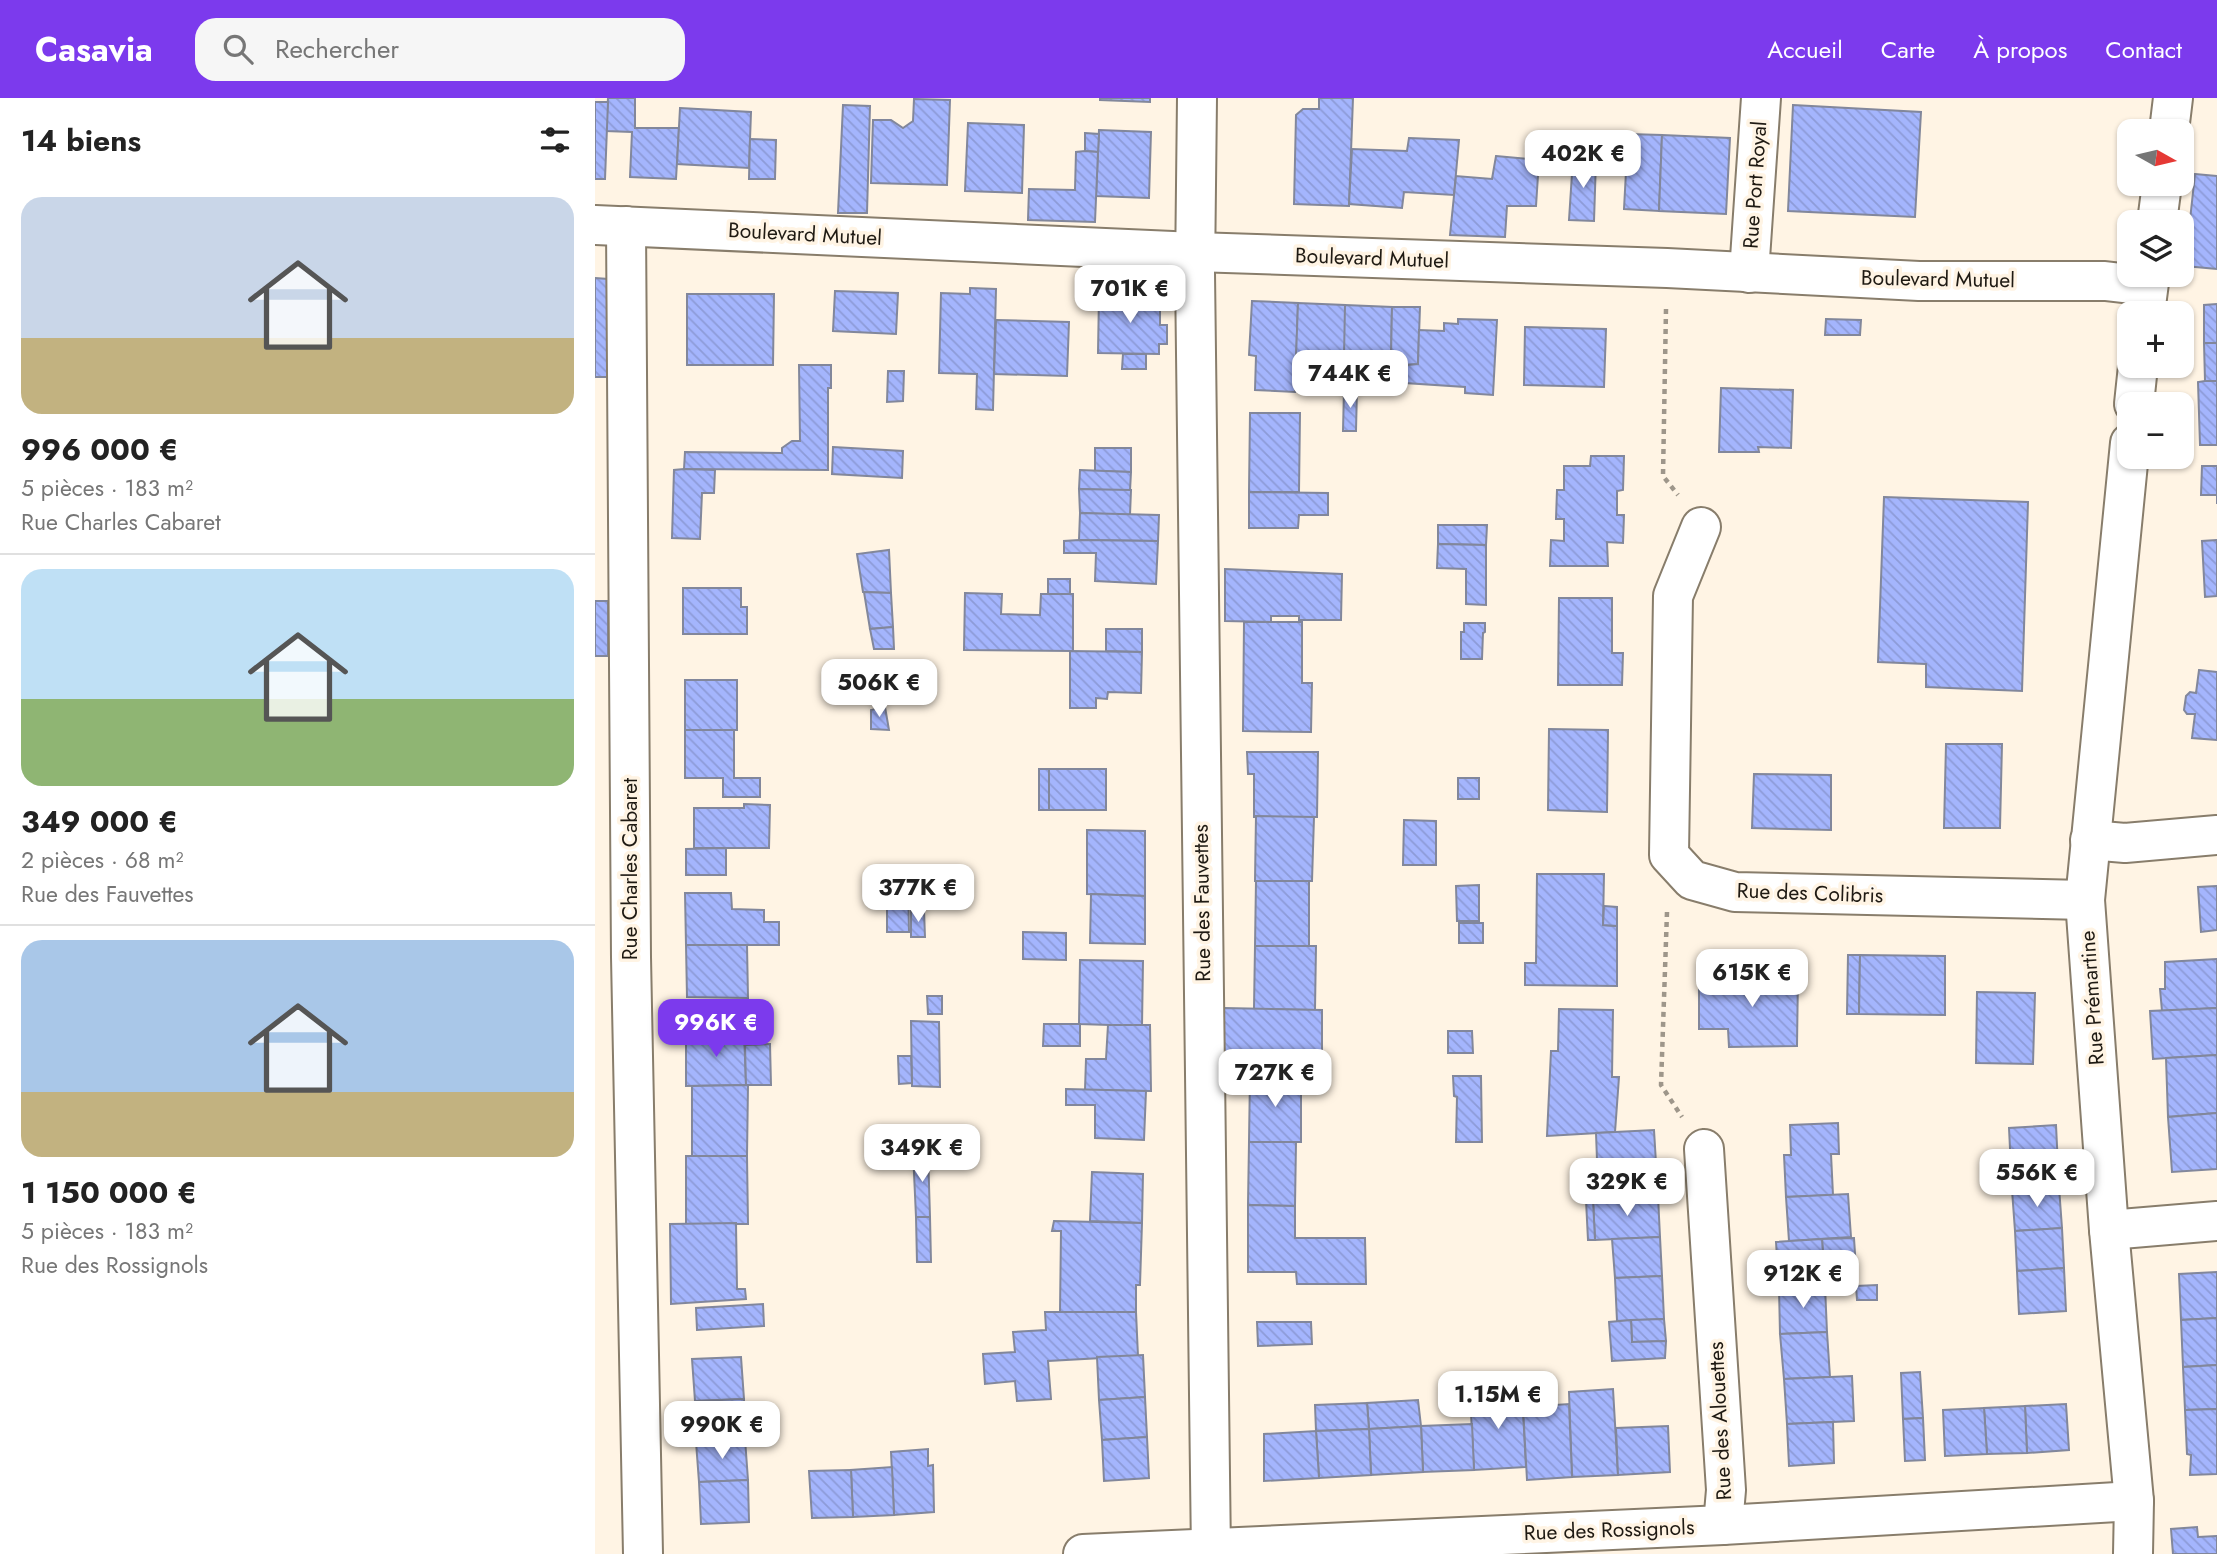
<!DOCTYPE html>
<html lang="fr">
<meta charset="utf-8">
<style>
:root{--surface:#fff;--page:#f6f6f6;--text:#222;--muted:#767676;--line:#e0e0e0;--accent:#7c3aed}
body{margin:0;font-family:Jost,sans-serif;background:var(--page);color:var(--text);height:100vh;display:flex;flex-direction:column;font-size:26px;white-space:nowrap}
*{box-sizing:border-box;margin:0}
p{font-size:23px;color:var(--muted)}
.icon{flex:none;width:38px;height:38px;fill:none;stroke:currentColor;stroke-width:2;stroke-linecap:round;stroke-linejoin:round}
.map{position:relative;flex:1;overflow:hidden}
.details{display:flex;flex-direction:column;background:var(--surface);width:595px}
.details>*{flex:none}
.needle{width:46px;rotate:98deg}
.fabs{position:absolute;left:1522px;top:21px;display:grid;gap:14px}
.fabs a{display:grid;place-items:center;width:77px;height:77px;border-radius:14px;background:var(--surface);box-shadow:0 2px 5px #0004;font-size:35px}
.price{position:absolute;translate:-50% -60px;padding:0 16px;border-radius:14px;background:#fff;color:#222;font-size:23px;line-height:46px;filter:drop-shadow(0 2px 4px #0008)}
.price::after{content:'';position:absolute;left:50%;top:42px;width:21px;height:16px;margin-left:-10px;background:inherit;clip-path:polygon(0 0,100% 0,50% 100%)}
.price.active{background:var(--accent);color:#fff}
ul{padding:0;list-style:none}
li{display:grid;align-content:center;gap:14px;height:371px;padding:0 21px}
li+li{border-top:2px solid var(--line)}
li span{display:grid;place-items:center;height:217px;border-radius:21px;color:#555}
li>.icon{margin-inline-start:auto}
span .icon{width:126px;height:126px;fill:#fffc;stroke-width:1}
li b{font-size:30px}
h2{display:flex;justify-content:space-between;align-items:center;height:84px;padding:0 21px;font-size:30px}
header{display:flex;align-items:center;gap:42px;box-sizing:border-box;height:98px;padding:0 35px;background:var(--accent);color:#fff}
header strong{font-size:33px}
nav{display:flex;gap:38px;margin-inline-start:auto;font-size:24px}
.search{width:490px;height:63px;background:var(--page);display:flex;align-items:center;gap:18px;box-sizing:border-box;padding:0 24px;border-radius:21px;color:var(--muted);font-size:26px}
main{display:flex;flex:1;min-height:0}
.map>svg:first-child{display:block}
</style>
<header>
<strong>Casavia</strong>
<div class="search"><svg class="icon" aria-label="search" viewBox="0 0 24 24"><circle cx="10" cy="10" r="6"/><path d="M15 15l6 6"/></svg>Rechercher</div>
<nav><a>Accueil</a><a>Carte</a><a>À propos</a><a>Contact</a></nav>
</header>
<main>
<section class="details">
<h2>14 biens<svg class="icon" aria-label="filters" viewBox="0 0 24 24"><path d="M4 7h16M4 17h16"/><circle cx="9" cy="7" r="2"/><circle cx="15" cy="17" r="2"/></svg></h2>
<ul>
<li><span style="background:linear-gradient(#c9d6e8 65%,#c2b280 0)"><svg class="icon" aria-label="home" viewBox="0 0 24 24"><path d="M3 11l9-7 9 7M6 9v11h12V9"/></svg></span><div><b>996 000 €</b><p>5 pièces · 183 m²</p><p>Rue Charles Cabaret</p></div></li>
<li><span style="background:linear-gradient(#bfe0f5 60%,#8fb573 0)"><svg class="icon" aria-label="home" viewBox="0 0 24 24"><path d="M3 11l9-7 9 7M6 9v11h12V9"/></svg></span><div><b>349 000 €</b><p>2 pièces · 68 m²</p><p>Rue des Fauvettes</p></div></li>
<li><span style="background:linear-gradient(#a9c7e8 70%,#c2b280 0)"><svg class="icon" aria-label="home" viewBox="0 0 24 24"><path d="M3 11l9-7 9 7M6 9v11h12V9"/></svg></span><div><b>1 150 000 €</b><p>5 pièces · 183 m²</p><p>Rue des Rossignols</p></div></li>
</ul>
</section>
<div class="map">
<svg width="1622" height="1456" viewBox="0 0 1622 1456">
<defs>
<pattern id="building-back-hatch" width="6" height="6" patternUnits="userSpaceOnUse" patternTransform="scale(1.75)"><rect width="6" height="6" fill="#a4b5fd"/><path d="M-1 5l2 2M0 0l6 6M5-1l2 2" fill="none" stroke="#8d9bd8"/></pattern>
</defs>
<rect width="100%" height="100%" fill="#fff4e4"/>
<g fill="url(#building-back-hatch)" stroke="#82879b" stroke-width="2">
<path d="M13 0H40V30H84L81 81 35 79 37 34 11 33Z"/>
<path d="M505 0H555V4L505 2Z"/>
<path d="M724 0H758L754 108 699 106 701 17 708 11H724Z"/>
<path d="M319 1 355 2 352 87 276 85 278 22H296L308 30 318 23Z"/>
<path d="M0 4H13L10 81H0Z"/>
<path d="M248 7 275 8 272 115H243Z"/>
<path d="M1198 7 1326 14 1320 119 1193 113Z"/>
<path d="M85 10 156 14 154 70 82 66Z"/>
<path d="M373 25 429 27 427 95 370 93Z"/>
<path d="M504 32 556 34 554 100 501 98Z"/>
<path d="M490 35 504 36 503 54 490 53Z"/>
<path d="M1033 36 1067 37 1064 113 1029 111Z"/>
<path d="M1067 37 1135 40 1131 116 1064 113Z"/>
<path d="M814 40 864 42 859 97 809 94 807 110 754 106 757 51 812 53Z"/>
<path d="M155 41 181 42 180 81H154Z"/>
<path d="M490 53 503 54 500 124 433 122 434 91 480 92 481 54Z"/>
<path d="M901 58 944 62 941 108H912L910 139 855 137 861 78 897 81Z"/>
<path d="M978 60 1001 62 999 123 974 122Z"/>
<path d="M1600 76 1622 78V171L1590 168Z"/>
<path d="M0 180 13 181V279H0Z"/>
<path d="M375 190 401 191 398 312 381 311 382 276 344 275 346 195 375 196Z"/>
<path d="M240 193 303 195 301 236 238 233Z"/>
<path d="M92 196H179L178 267H92Z"/>
<path d="M504 197 565 198V227H572V246H564V256L503 255Z"/>
<path d="M657 203 703 205 700 294 660 292 661 258 654 257Z"/>
<path d="M703 205 750 207V261L701 259Z"/>
<path d="M1622 206V245H1609V207Z"/>
<path d="M750 207 797 209 796 259 749 258Z"/>
<path d="M797 209H825L823 266 812 267 810 287H788L789 259H796Z"/>
<path d="M863 221 902 222 898 297 870 295V289L810 285 812 267 823 266 824 232 849 233V225L863 226Z"/>
<path d="M1231 221 1266 222 1265 237H1230Z"/>
<path d="M401 222 474 224 472 278 399 276Z"/>
<path d="M930 229 1011 231 1009 289 929 287Z"/>
<path d="M1609 245H1622V283H1610Z"/>
<path d="M528 256H551V271H527Z"/>
<path d="M204 267H236V290H233V372L89 371 90 354 187 355V350L197 343H205Z"/>
<path d="M293 273H309L308 303 292 304Z"/>
<path d="M1610 283H1622V347H1605L1603 284Z"/>
<path d="M1126 290 1198 292 1196 350 1163 349 1164 354H1124Z"/>
<path d="M749 291H762L761 333H748Z"/>
<path d="M655 315H705L704 394H654Z"/>
<path d="M238 349 308 353 307 380 237 376Z"/>
<path d="M500 350H536V374L500 373Z"/>
<path d="M996 358H1029L1028 392 1022 393V417H1029L1028 445 1012 444 1013 468H955L956 442 969 443V421H961L962 392H969V368H995Z"/>
<path d="M1607 368H1622V406V397H1606Z"/>
<path d="M89 371 120 372 119 395H107L105 441 77 440 79 372Z"/>
<path d="M485 372 536 374 535 393 484 391Z"/>
<path d="M484 391 536 392 535 417 485 415Z"/>
<path d="M654 394 733 395V417H704L703 430H654Z"/>
<path d="M1289 399 1433 404 1427 593 1331 589V566L1283 564Z"/>
<path d="M485 415 564 417 563 443 484 442Z"/>
<path d="M843 427H892L891 447 843 446Z"/>
<path d="M484 442 563 443 561 486 500 483 501 455H469V443Z"/>
<path d="M1622 442V498L1610 499 1607 443Z"/>
<path d="M843 446 891 447V507L871 506V471L842 470Z"/>
<path d="M294 452 296 495 268 494 262 456Z"/>
<path d="M630 471 747 476 746 522H704V518H676V524L630 523Z"/>
<rect x="453" y="481" width="22" height="15"/>
<path d="M88 490H146V509H152V536H88Z"/>
<path d="M269 494 296 495 298 529 275 531Z"/>
<path d="M370 495 407 496 406 516 445 517 446 496H478V553L369 552Z"/>
<path d="M964 500H1017V555H1028L1027 587H963Z"/>
<rect x="0" y="503" width="13" height="55"/>
<path d="M649 524H707V585H717L716 634 648 633Z"/>
<path d="M869 525H890V534L888 535 887 561H866V534H869Z"/>
<path d="M298 529 299 551H279L275 531Z"/>
<path d="M511 531H547V554L511 553Z"/>
<path d="M475 553 547 554 546 595 513 594 512 601 501 600V610H475Z"/>
<path d="M1604 572 1622 574V642L1597 640 1600 616H1592L1589 612 1591 598 1595 594 1601 595Z"/>
<rect x="90" y="582" width="52" height="50"/>
<path d="M294 590 311 591 310 604H293Z"/>
<path d="M290 609 294 632 276 631V612Z"/>
<path d="M954 631 1013 632 1012 714 953 712Z"/>
<path d="M90 632H139V680H165V699H128V680H90Z"/>
<path d="M1351 646H1407L1405 730H1349Z"/>
<path d="M652 654H723L722 719H659V676H653Z"/>
<rect x="444" y="671" width="10" height="41"/>
<rect x="454" y="671" width="57" height="41"/>
<path d="M1159 676 1236 677V732L1157 730Z"/>
<rect x="863" y="680" width="21" height="21"/>
<path d="M149 706 175 707 174 750H99V710H149Z"/>
<path d="M661 718 719 719 717 783H660Z"/>
<path d="M809 722 841 723V767H808Z"/>
<path d="M492 732 550 733V798L492 796Z"/>
<path d="M131 750V777H91V751Z"/>
<path d="M942 776H1009L1008 827 1022 828V888L930 887V865H941Z"/>
<path d="M313 783 314 834H292V784Z"/>
<path d="M661 783H714V848H660Z"/>
<path d="M884 787V823H862L861 788Z"/>
<path d="M1622 788V832L1606 834 1603 789Z"/>
<path d="M90 795H136L137 811 169 812V824H184V847H91Z"/>
<path d="M496 796 550 798V846L495 845Z"/>
<path d="M1009 808 1022 809V828L1008 827Z"/>
<path d="M329 812 330 839H316V813Z"/>
<rect x="864" y="825" width="24" height="20"/>
<path d="M428 834 471 835V862L428 861Z"/>
<path d="M91 847H152L153 900 92 899Z"/>
<path d="M660 848H721L720 912 659 911Z"/>
<path d="M1253 857H1265L1264 916H1252Z"/>
<path d="M1265 857 1350 858V917L1264 916Z"/>
<path d="M1622 861V910L1567 913 1565 891H1570V864Z"/>
<path d="M485 862 548 863 547 928 484 926Z"/>
<path d="M1121 875H1134V885L1121 884Z"/>
<path d="M1134 875 1203 876 1202 948 1134 949 1133 931H1104V883L1134 885Z"/>
<path d="M1382 894 1440 895 1438 966 1381 965Z"/>
<path d="M332 898H347V916H333Z"/>
<path d="M629 910 727 912V968H655V977H628Z"/>
<path d="M1622 910V957L1558 961 1555 913Z"/>
<path d="M964 911 1018 912 1017 979H1024L1020 1034 952 1038 956 953H963Z"/>
<path d="M316 923 344 924 345 989 317 988Z"/>
<path d="M449 926H485V948H448Z"/>
<path d="M513 927H555L556 993 490 992 491 961H511Z"/>
<path d="M149 933 151 987 91 988V934Z"/>
<path d="M853 933H877L878 955H853Z"/>
<path d="M175 946 176 987H151L150 947Z"/>
<path d="M1622 957V1015L1573 1019 1571 960Z"/>
<path d="M303 958H316L317 985 304 986Z"/>
<path d="M655 977H706V1044H654Z"/>
<path d="M858 978H886L887 1044H861L862 999 859 998Z"/>
<path d="M153 987 152 1058H97V988Z"/>
<path d="M471 991 551 993 549 1042 500 1040V1007H471Z"/>
<path d="M1622 1015V1071L1577 1074 1573 1019Z"/>
<path d="M1243 1025 1244 1056H1236L1238 1097 1191 1099 1189 1057H1196L1195 1027Z"/>
<path d="M318 1027H337L338 1036 371 1037V1055L318 1053Z"/>
<path d="M1461 1027 1464 1089 1417 1092 1414 1030Z"/>
<path d="M1059 1032 1063 1098 1016 1101 1012 1061 1002 1062 1001 1035Z"/>
<path d="M654 1044H701L700 1108 653 1107Z"/>
<path d="M318 1053 333 1054 335 1119H321Z"/>
<path d="M91 1058H152L153 1126H91Z"/>
<path d="M497 1074 548 1076 547 1125 495 1123Z"/>
<path d="M1464 1089 1467 1130 1420 1133 1417 1092Z"/>
<path d="M1253 1096 1256 1139 1194 1143 1191 1099Z"/>
<path d="M1063 1098 1065 1139 1000 1142 998 1102Z"/>
<path d="M991 1102H998L1000 1142H993Z"/>
<path d="M653 1107 700 1108V1140H770L771 1186H702L701 1174H653Z"/>
<path d="M321 1119H335L336 1164H322Z"/>
<path d="M459 1123 547 1125 545 1187H541V1214H465L466 1133H457Z"/>
<path d="M141 1125 142 1191H150L151 1201 76 1206 75 1126Z"/>
<path d="M1467 1130 1469 1170 1422 1173 1420 1133Z"/>
<path d="M1065 1139 1067 1178 1020 1180 1017 1141Z"/>
<path d="M1259 1140 1262 1186 1230 1188 1227 1141Z"/>
<path d="M1227 1141 1230 1188 1184 1190 1181 1144Z"/>
<path d="M1469 1170 1471 1213 1424 1216 1422 1173Z"/>
<path d="M1622 1174V1220L1586 1222 1584 1176Z"/>
<path d="M1067 1178 1069 1221 1022 1223 1020 1180Z"/>
<path d="M1282 1187V1202H1262L1261 1188Z"/>
<path d="M1230 1188 1232 1234 1185 1236 1184 1190Z"/>
<path d="M168 1206 169 1228 102 1232 101 1210Z"/>
<path d="M450 1214H541L543 1258 453 1263 456 1301 422 1303 420 1283 390 1286 388 1256 420 1254 418 1234 451 1232Z"/>
<path d="M1622 1220V1267L1588 1269 1586 1222Z"/>
<path d="M1069 1221 1071 1243 1037 1244 1036 1222Z"/>
<path d="M1036 1222 1037 1244 1071 1243 1070 1260 1017 1263 1014 1224Z"/>
<path d="M662 1224H716L717 1246 663 1248Z"/>
<path d="M1232 1234 1235 1279 1189 1281 1185 1236Z"/>
<path d="M548 1257 550 1299 504 1302 502 1259Z"/>
<path d="M146 1259 149 1301 100 1303 97 1261Z"/>
<path d="M1622 1267V1311L1590 1312 1588 1269Z"/>
<path d="M1325 1274 1328 1320 1308 1321 1306 1275Z"/>
<path d="M1257 1278 1259 1323 1192 1326 1189 1281Z"/>
<path d="M1018 1291 1023 1377 977 1379 974 1294Z"/>
<path d="M927 1294 931 1369 879 1372 875 1297Z"/>
<path d="M550 1299 552 1339 507 1342 504 1302Z"/>
<path d="M149 1301 150 1341 101 1344 100 1303Z"/>
<path d="M823 1302 826 1328 774 1331 772 1305Z"/>
<path d="M772 1305 774 1331 721 1333 720 1307Z"/>
<path d="M974 1306 977 1379 932 1382 928 1309Z"/>
<path d="M1471 1306 1474 1352 1432 1355 1430 1308Z"/>
<path d="M1430 1308 1432 1355 1392 1356 1389 1310Z"/>
<path d="M1389 1310 1392 1356 1350 1358 1348 1312Z"/>
<path d="M1622 1311V1376L1595 1377 1596 1357 1592 1356 1590 1312Z"/>
<path d="M1328 1320 1330 1362 1310 1363 1308 1321Z"/>
<path d="M1238 1324 1239 1365 1194 1368 1192 1326Z"/>
<path d="M877 1326 879 1372 828 1374 826 1328Z"/>
<path d="M826 1328 828 1374 776 1377 774 1331Z"/>
<path d="M1073 1328 1075 1374 1023 1377 1021 1330Z"/>
<path d="M774 1331 776 1377 724 1380 721 1333Z"/>
<path d="M721 1333 724 1380 669 1383V1336Z"/>
<path d="M552 1339 554 1380 509 1383 507 1342Z"/>
<path d="M150 1341 153 1382 104 1384 101 1344Z"/>
<path d="M333 1351V1368L338 1367 339 1414 299 1417 296 1354Z"/>
<path d="M297 1369 299 1417 258 1419 256 1372Z"/>
<path d="M256 1372 258 1419 217 1420 214 1373Z"/>
<path d="M153 1382 154 1424 106 1426 104 1384Z"/>
<path d="M1602 1429 1603 1439 1622 1438V1456H1578L1576 1431Z"/>
</g>
<g fill="none" stroke-linecap="round" stroke-linejoin="round">
<g stroke="#887d6b" stroke-width="42">
<g id="street">
<path d="M602 0 600 175 616 1456"/>
<path d="M0 127 600 154 1072 170 1324 183H1510L1553 188"/>
<path d="M31 128 36 859 48 1456"/>
<path d="M1154 175 1166 0"/>
<path d="M1106 429 1078 498 1074 757 1097 782 1140 794 1490 802"/>
<path d="M1495 742 1530 745 1622 737"/>
<path d="M1109 1051 1131 1392 1128 1427"/>
<path d="M1514 1132 1622 1123"/>
<path d="M488 1456 1128 1427 1539 1403"/>
</g>
</g>
<g stroke="#887d6b" stroke-width="42">
<g id="secondary">
<path d="M1574 33 1578 0"/>
<path d="M1562 124 1567 86"/>
<path d="M1550 215 1555 177"/>
<path d="M1539 306 1543 268"/>
<path d="M1535 345 1490 802 1514 1132 1539 1403 1538 1456"/>
</g>
</g>
<g stroke="#9e968a" stroke-width="4.5" stroke-dasharray="5 5" stroke-linecap="butt">
<path d="M1071 211 1068 378 1083 397"/>
<path d="M1072 814 1066 987 1087 1019"/>
</g>
<use href="#street" stroke="#fff" stroke-width="38"/>
<use href="#secondary" stroke="#fff" stroke-width="38"/>
</g>
<g text-anchor="middle" stroke-width="7" stroke-linejoin="round" paint-order="stroke">
<g font-size="21" fill="#1f1a13" stroke="#fff4e4">
<text transform="translate(1160 87) rotate(-86)" y="7">Rue Port Royal</text>
<text transform="translate(210 136) rotate(3)" y="7">Boulevard Mutuel</text>
<text transform="translate(777 160) rotate(2)" y="7">Boulevard Mutuel</text>
<text transform="translate(1343 181) rotate(1)" y="7">Boulevard Mutuel</text>
<text transform="translate(35 771) rotate(-90)" y="7">Rue Charles Cabaret</text>
<text transform="translate(1215 795) rotate(2)" y="7">Rue des Colibris</text>
<text transform="translate(607 805) rotate(-91)" y="7">Rue des Fauvettes</text>
<text transform="translate(1497 900) rotate(-94)" y="7">Rue Prémartine</text>
<text transform="translate(1125 1323) rotate(-93)" y="7">Rue des Alouettes</text>
<text transform="translate(1014 1432) rotate(-2)" y="7">Rue des Rossignols</text>
</g>
</g>
</svg>
<div class="fabs">
<a><svg class="needle" viewBox="-14 -14 28 28"><path d="M0-13l5 13h-10z" fill="#e53935"/><path d="M0 13l5-13h-10z" fill="#767676"/></svg></a>
<a><svg class="icon" aria-label="layers" viewBox="0 0 24 24"><path d="M12 4l9 5-9 5-9-5zM3 14l9 5 9-5"/></svg></a>
<a>+</a>
<a>−</a>
</div>
<b class="price" style="left:988px;top:92px">402K €</b>
<b class="price" style="left:535px;top:227px">701K €</b>
<b class="price" style="left:755px;top:312px">744K €</b>
<b class="price" style="left:284px;top:621px">506K €</b>
<b class="price" style="left:323px;top:826px">377K €</b>
<b class="price" style="left:1157px;top:911px">615K €</b>
<b class="price active" style="left:121px;top:961px">996K €</b>
<b class="price" style="left:680px;top:1011px">727K €</b>
<b class="price" style="left:327px;top:1086px">349K €</b>
<b class="price" style="left:1442px;top:1111px">556K €</b>
<b class="price" style="left:1032px;top:1120px">329K €</b>
<b class="price" style="left:1208px;top:1212px">912K €</b>
<b class="price" style="left:903px;top:1333px">1.15M €</b>
<b class="price" style="left:127px;top:1363px">990K €</b>
</div>
</main>
